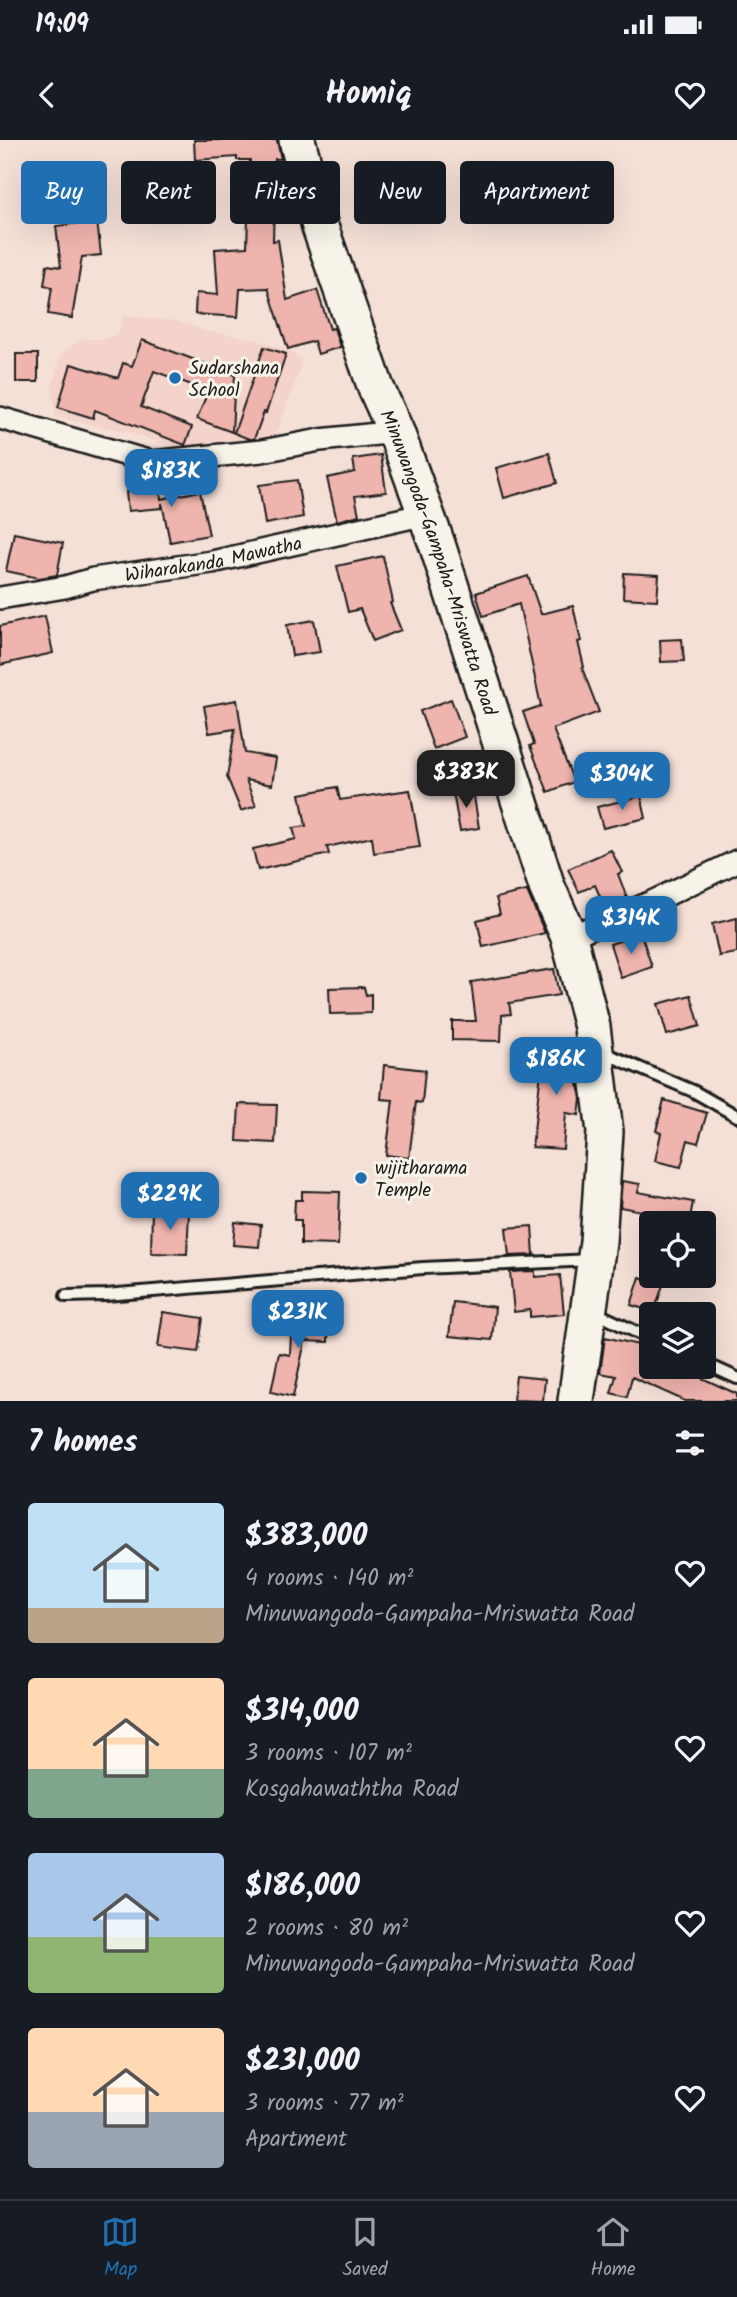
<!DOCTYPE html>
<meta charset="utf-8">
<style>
:root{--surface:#171b24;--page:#242831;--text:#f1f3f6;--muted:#9ea1a6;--line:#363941;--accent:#1f6fb2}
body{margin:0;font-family:Kalam,sans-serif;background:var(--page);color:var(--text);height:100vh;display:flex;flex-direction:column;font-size:26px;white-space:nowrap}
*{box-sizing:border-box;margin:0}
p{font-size:23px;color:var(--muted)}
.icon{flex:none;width:38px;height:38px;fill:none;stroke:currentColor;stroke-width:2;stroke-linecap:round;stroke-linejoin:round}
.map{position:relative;height:1261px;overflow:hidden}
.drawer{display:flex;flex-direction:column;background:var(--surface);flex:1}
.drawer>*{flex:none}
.guide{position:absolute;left:21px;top:21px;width:696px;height:63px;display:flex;gap:14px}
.tools{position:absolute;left:639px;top:1071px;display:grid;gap:14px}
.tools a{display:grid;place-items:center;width:77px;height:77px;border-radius:7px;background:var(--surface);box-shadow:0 7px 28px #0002;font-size:35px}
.price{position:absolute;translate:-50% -60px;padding:0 16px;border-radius:14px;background:var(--accent);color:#fff;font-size:23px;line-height:46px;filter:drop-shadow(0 2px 4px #0008)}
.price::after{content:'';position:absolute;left:50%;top:42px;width:21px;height:16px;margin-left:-10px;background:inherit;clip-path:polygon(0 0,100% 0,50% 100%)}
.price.on{background:#222;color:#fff}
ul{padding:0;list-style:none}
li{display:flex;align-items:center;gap:21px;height:175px;padding:0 28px}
li span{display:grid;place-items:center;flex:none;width:196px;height:140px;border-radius:7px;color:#555}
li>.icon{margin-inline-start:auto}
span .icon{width:84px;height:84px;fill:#fffc;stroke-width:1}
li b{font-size:30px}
h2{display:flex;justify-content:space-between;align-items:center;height:84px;padding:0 28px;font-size:30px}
.chip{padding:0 24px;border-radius:7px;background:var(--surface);box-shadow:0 7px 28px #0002;font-size:24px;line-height:63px}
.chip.on{background:var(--accent);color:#fff}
.status{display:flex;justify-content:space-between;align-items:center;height:49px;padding:0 35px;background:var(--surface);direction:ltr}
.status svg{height:19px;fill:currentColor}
header{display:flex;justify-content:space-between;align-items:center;height:91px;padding:0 28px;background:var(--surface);font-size:32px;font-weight:600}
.tabs{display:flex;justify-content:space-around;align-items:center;height:98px;border-top:2px solid var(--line);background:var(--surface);font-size:19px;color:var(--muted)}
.tabs a{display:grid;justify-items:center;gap:4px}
.tabs .on{color:var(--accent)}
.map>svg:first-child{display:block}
</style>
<div class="status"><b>19:09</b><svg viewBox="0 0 49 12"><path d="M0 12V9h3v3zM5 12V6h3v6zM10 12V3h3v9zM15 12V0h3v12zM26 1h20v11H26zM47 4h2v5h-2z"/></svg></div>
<header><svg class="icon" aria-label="back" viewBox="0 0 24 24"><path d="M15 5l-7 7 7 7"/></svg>Homiq<svg class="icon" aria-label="heart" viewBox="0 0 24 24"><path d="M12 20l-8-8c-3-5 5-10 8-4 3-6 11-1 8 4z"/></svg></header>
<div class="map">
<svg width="737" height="1261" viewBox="0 0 737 1261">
<rect width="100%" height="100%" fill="#f5e0d7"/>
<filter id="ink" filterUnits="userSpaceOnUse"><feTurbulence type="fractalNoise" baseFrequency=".0143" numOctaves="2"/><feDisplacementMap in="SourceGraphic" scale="14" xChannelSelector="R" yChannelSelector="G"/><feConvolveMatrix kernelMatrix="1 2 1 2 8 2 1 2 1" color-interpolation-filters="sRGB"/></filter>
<g filter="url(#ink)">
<path fill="#f4d3cb" d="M123 176 177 181 206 191 255 199 292 212 301 219 300 229 281 282 271 301 185 311 127 292 56 277 52 247 60 216 80 199H106L119 192Z"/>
<g fill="#f0b4ae" stroke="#1c1c1c" stroke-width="2">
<path d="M194 0H277L281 19H275L273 101 278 100 287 160 317 150 330 189 334 188 340 207 318 214 314 201 288 209 268 148 240 149 238 177 195 174 196 153 218 155 215 109 247 107 250 20H237V17L195 20Z"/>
<path d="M97 81 101 115 82 117 72 178 48 174 52 147 44 145 47 125 61 127 56 86Z"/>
<path d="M142 200 235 235 232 292 197 279 208 251 154 231 141 267 192 287 185 305 95 270 93 278 58 267 71 224 118 238 123 223 132 226Z"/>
<path d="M264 207 286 214 266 273 264 272 254 299H249L234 293Z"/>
<rect x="16" y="214" width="22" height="28"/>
<path d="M549 313 557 343 504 358 496 328Z"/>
<path d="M381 315 386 352 355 356 359 375 337 381 327 338 355 332 353 319Z"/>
<path d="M158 334 161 359 200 351 209 395 170 402 162 363V368L128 371 126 352 140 351 138 337Z"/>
<path d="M297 340 303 377 265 384 259 345Z"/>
<path d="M14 393 63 403 57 435 39 438 6 431Z"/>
<path d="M383 416 393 462 390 463 401 490 373 501 360 469 348 472 337 426Z"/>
<path d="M624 433 659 435 657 460 623 458Z"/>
<path d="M528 436 541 474 573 466 581 501 578 502 584 527 582 528 599 572 553 589 574 642 548 652 530 606 534 604 523 572 541 566 519 464 483 476 476 453Z"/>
<path d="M45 476 53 513 0 525V486Z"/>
<path d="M314 480 320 512 292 516 287 485Z"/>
<path d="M682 499 684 521 661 522 660 500Z"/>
<path d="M451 559 465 597 434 609 420 571Z"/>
<path d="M237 560 245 613 276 618 272 645 246 640 256 666 241 671 227 637 235 589 209 593 204 566Z"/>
<path d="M337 647 340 660 410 650 420 707 374 713 372 697 327 707 329 714 258 730 253 709 296 699 293 688 306 686 300 654Z"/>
<path d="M473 650 479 688 460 691 453 653Z"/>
<path d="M641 656 646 678 603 688 597 667Z"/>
<path d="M611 710 622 732 618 734 627 758 605 768 595 745 579 752 568 729Z"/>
<path d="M527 751 545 793 483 807 477 780 500 774 496 758Z"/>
<path d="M737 778V813L719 816 712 784Z"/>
<path d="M641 794 652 827 621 838 610 804Z"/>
<path d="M554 829 559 855 509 863 511 874 502 875 501 901 452 900V881H476L471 842Z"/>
<path d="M364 847 366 855 371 854V873L330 874 329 848Z"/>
<path d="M691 855 700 886 667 895 658 864Z"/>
<path d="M571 906 581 959 579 975 566 973 563 1009 532 1007 541 932 537 912Z"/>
<path d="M384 925 425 930 422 963 416 962 409 1018 386 1015 393 960 381 959Z"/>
<path d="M664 960 707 973 698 1003 688 1000 681 1027 655 1021 661 993 656 991Z"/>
<path d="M239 964 277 965 275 1003 237 1001Z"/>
<path d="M622 1041 640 1044 638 1052 693 1062 689 1083H662L641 1080 642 1071 620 1067Z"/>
<path d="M302 1051 340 1052 338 1105 301 1104V1080H294L295 1060H302Z"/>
<path d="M152 1071 189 1072 187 1114 151 1113Z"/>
<path d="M235 1082 261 1085 259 1107 233 1105Z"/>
<path d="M532 1086 534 1115 509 1116 506 1088Z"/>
<path d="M535 1131V1137L560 1135 564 1174 530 1177V1170L514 1172 510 1132Z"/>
<path d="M640 1137 663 1145 654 1172 631 1165Z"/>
<path d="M453 1162 495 1167 492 1200 449 1196Z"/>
<path d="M163 1172 203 1178 198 1212 158 1207Z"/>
<path d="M292 1174 329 1175 328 1202 305 1201 293 1257 271 1252 279 1213 290 1215Z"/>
<path d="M605 1197 651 1208V1227H675L702 1238 737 1254V1261H685L632 1237 627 1257 611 1253 616 1236 600 1233Z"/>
<path d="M516 1236 545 1239 543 1261 513 1260Z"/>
</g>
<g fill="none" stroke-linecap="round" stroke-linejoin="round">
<g stroke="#1c1c1c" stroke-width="16">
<g id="service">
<path d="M602 912 693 951 737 976"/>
<path d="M66 1156 106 1155 423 1128 592 1120"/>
<path d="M594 1172 651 1199"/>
<path d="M704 1223 737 1238"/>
</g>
</g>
<g stroke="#1c1c1c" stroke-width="26">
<g id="minor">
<path d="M0 278 151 322 262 311 320 300 396 292"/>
<path id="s1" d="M0 458 65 447 93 439 212 422 426 374"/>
<path d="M569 797 652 762 737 721"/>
</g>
</g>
<g stroke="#1c1c1c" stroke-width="40">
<g id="primary">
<path id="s2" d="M297 0 320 87 376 248 396 292 437 404 547 747 569 797 592 887 605 992 598 1102 576 1261"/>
</g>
</g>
<use href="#service" stroke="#f7f3e8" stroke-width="10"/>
<use href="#minor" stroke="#f7f3e8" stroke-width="21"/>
<use href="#primary" stroke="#f7f3e8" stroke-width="35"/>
</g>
</g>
<g fill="#1f6fb2" stroke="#f7f3e8" stroke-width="2.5">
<circle cx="175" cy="238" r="7"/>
<circle cx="361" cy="1038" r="7"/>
</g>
<g text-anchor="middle" stroke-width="6" stroke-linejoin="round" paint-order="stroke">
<g font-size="19" fill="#1c1c1c" stroke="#f7f3e8" text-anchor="start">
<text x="189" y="234">Sudarshana<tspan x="189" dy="22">School</tspan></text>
<text x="375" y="1034">wijitharama<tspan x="375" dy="22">Temple</tspan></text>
</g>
<g font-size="19" fill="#1c1c1c" stroke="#f7f3e8">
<text dy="7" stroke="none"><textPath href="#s1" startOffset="217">Wiharakanda Mawatha</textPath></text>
<text dy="7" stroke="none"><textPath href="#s2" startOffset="446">Minuwangoda-Gampaha-Mriswatta Road</textPath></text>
</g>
</g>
</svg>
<div class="tools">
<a><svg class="icon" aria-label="locate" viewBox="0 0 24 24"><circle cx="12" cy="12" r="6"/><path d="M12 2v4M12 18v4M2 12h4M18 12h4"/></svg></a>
<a><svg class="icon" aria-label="layers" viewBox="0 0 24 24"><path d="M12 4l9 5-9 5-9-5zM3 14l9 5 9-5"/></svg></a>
</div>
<b class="price" style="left:171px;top:369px">$183K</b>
<b class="price on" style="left:466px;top:670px">$383K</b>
<b class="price" style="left:622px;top:672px">$304K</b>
<b class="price" style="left:631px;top:816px">$314K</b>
<b class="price" style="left:556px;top:957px">$186K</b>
<b class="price" style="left:170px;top:1092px">$229K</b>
<b class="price" style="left:298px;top:1210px">$231K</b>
<div class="guide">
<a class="chip on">Buy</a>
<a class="chip">Rent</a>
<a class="chip">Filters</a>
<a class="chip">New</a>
<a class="chip">Apartment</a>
</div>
</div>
<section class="drawer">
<h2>7 homes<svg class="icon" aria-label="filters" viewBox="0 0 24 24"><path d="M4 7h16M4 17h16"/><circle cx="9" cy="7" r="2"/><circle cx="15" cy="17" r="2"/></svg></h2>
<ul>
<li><span style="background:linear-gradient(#bfe0f5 75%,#b9a48a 0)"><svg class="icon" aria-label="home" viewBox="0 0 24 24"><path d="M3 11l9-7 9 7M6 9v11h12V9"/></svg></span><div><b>$383,000</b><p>4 rooms · 140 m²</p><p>Minuwangoda-Gampaha-Mriswatta Road</p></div><svg class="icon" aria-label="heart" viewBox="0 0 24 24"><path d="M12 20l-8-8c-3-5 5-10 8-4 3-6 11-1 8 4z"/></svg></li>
<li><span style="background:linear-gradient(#ffd9b3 65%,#7fa58c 0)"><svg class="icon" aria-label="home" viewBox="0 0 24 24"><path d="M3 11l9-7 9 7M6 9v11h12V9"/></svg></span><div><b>$314,000</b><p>3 rooms · 107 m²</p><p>Kosgahawaththa Road</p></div><svg class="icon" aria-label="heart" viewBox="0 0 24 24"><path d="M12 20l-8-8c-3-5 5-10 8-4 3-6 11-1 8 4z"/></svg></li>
<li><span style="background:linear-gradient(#a9c7e8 60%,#8fb573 0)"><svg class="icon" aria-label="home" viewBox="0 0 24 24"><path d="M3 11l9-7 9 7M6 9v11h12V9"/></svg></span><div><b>$186,000</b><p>2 rooms · 80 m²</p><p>Minuwangoda-Gampaha-Mriswatta Road</p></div><svg class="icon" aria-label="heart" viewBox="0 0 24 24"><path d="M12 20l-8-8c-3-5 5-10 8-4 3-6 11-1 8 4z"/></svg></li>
<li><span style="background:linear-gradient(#ffd9b3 60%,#9aa5b1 0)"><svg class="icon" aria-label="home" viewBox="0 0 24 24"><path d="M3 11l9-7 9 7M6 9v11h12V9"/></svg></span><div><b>$231,000</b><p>3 rooms · 77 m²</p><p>Apartment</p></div><svg class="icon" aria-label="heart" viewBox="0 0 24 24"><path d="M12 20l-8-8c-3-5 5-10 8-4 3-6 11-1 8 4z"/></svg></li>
</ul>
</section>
<nav class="tabs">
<a class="on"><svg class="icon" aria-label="map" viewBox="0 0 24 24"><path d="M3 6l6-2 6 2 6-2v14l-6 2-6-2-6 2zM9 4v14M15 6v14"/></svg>Map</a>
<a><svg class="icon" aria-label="saved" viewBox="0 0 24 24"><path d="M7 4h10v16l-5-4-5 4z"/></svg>Saved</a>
<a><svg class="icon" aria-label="home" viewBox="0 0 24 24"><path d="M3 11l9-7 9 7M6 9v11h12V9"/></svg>Home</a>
</nav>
